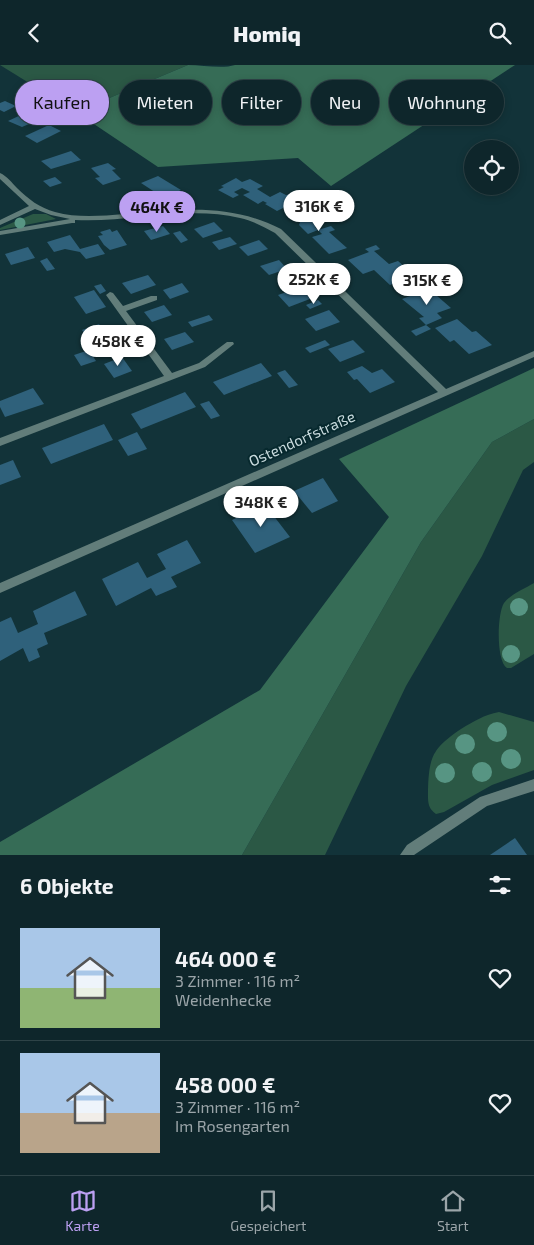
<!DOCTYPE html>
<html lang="de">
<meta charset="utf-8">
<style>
:root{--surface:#0e262b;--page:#1c3237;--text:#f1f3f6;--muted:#9ba5a9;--line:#2e4347;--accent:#bca0f2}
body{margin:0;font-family:"Exo 2",sans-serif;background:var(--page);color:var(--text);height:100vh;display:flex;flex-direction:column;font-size:19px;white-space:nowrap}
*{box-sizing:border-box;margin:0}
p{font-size:16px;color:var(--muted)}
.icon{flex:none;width:28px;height:28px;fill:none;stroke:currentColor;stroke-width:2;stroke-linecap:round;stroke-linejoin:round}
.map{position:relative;height:790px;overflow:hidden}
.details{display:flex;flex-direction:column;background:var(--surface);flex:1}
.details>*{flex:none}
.guide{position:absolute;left:15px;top:15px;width:505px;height:45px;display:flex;gap:10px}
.fabs{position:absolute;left:464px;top:75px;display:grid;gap:10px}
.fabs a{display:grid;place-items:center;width:55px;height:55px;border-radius:50%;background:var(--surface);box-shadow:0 2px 8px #0003,0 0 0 1px var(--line);font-size:25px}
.price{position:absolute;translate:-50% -42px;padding:0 11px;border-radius:18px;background:#fff;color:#222;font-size:16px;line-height:32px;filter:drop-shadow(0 1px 2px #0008)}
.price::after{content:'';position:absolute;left:50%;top:30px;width:15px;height:11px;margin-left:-8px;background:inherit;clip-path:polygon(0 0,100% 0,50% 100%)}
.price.selected{background:var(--accent);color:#111}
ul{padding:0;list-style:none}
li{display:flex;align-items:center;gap:15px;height:125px;padding:0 20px}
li+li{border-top:1px solid var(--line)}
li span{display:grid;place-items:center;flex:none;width:140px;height:100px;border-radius:0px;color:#555}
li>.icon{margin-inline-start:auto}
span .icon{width:60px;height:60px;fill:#fffc;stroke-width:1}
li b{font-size:21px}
h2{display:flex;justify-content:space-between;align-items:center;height:60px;padding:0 20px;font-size:21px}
.pill{padding:0 18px;border-radius:22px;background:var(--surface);box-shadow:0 2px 8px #0003,0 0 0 1px var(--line);font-size:18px;line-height:45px}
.pill.selected{background:var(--accent);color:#111}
header{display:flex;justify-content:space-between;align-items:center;height:65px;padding:0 20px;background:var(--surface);font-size:22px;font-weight:800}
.menu{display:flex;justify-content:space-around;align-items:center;height:70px;border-top:1px solid var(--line);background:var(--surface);font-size:14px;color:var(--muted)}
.menu a{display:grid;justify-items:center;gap:2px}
.menu .selected{color:var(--accent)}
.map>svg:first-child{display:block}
</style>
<header><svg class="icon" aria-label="back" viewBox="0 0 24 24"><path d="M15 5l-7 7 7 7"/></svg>Homiq<svg class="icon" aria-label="search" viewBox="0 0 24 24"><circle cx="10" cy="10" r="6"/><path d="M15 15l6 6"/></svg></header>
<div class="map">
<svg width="534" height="790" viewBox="0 0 534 790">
<rect width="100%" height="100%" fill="#123339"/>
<g fill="#2b5845">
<path d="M0 0H188L76 47Z"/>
<path d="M33 149H46L56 154 0 165V163Z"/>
<path d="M534 354V397L523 405 482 491 406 621 325 790H242L421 477 492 377Z"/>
<path d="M534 518V589L511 603H507C496 596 497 549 504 538 511 529 524 524 534 518Z"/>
<path d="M499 647 534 657V705L492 720 444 747 436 749C427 743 428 735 428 725 429 691 433 683 461 664 474 656 484 650 499 647Z"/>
</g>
<g fill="#366c56">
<path d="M188 0C203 0 222 4 235 0H515L331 121 298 93 158 102 76 47Z"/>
<path d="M534 303V354L492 377 421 477 242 790H0V777L260 625 389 452 339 394Z"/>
</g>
<g fill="#2f617b">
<path d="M5 36 16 41 4 47 0 45V38Z"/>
<path d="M23 49 36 56 22 62 8 56Z"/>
<path d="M49 60 61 66 37 78 25 71Z"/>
<path d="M71 86 81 95 51 104 41 96Z"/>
<path d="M108 98 116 104 112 105 121 114 103 120 95 113 100 112 91 103Z"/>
<path d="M158 111 181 125 164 133 141 118Z"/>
<path d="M55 112 62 118 50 122 43 116Z"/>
<path d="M236 113 242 117 250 114 263 121 257 124 270 132 280 127 286 130 292 129 299 135 277 146 265 139 267 138 263 136 258 139 243 130 250 127 242 123 234 127 239 130 233 133 218 125 224 122 221 121Z"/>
<path d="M303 146 316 148 322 156 317 157 320 160 315 162 318 165 331 161 335 165 329 167 347 183 329 189 312 172 322 169 318 165 308 169 299 160 300 157 290 150Z"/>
<path d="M214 157 223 166 203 173 194 164Z"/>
<path d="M163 161 170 169 151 175 144 166Z"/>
<path d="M110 164 112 167 117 165 127 180 110 185 104 180 98 171 103 170 100 167Z"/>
<path d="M180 166 188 175 181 178 173 168Z"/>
<path d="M70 170 80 184 98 179 105 189 86 194 80 187 65 184 54 187 47 177Z"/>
<path d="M230 172 237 179 219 185 212 177Z"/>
<path d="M259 175 268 184 248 191 239 182Z"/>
<path d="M376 180 380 184 374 186 389 199 398 196 414 210 390 220 374 205 363 209 348 195 369 187 365 184Z"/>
<path d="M28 182 35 193 11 200 5 189Z"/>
<path d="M47 193 55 204 47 206 40 196Z"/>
<path d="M279 195 287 204 269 210 260 201Z"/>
<path d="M148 210 156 220 131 229 122 218Z"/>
<path d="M419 215 423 218 412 222 408 219Z"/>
<path d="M182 218 189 227 170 234 163 225Z"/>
<path d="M101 219 106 226 100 229 94 221Z"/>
<path d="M304 221 315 232 289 242 278 230Z"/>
<path d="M429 224 451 243 437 248 442 253 426 260 419 253 424 252 402 234Z"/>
<path d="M94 225 106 242 86 249 74 232Z"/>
<path d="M318 235 322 239 310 244 306 240Z"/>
<path d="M164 240 172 250 152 257 144 247Z"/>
<path d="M329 245 340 257 316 266 305 254Z"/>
<path d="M209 250 213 255 192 262 188 257Z"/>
<path d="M457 254 472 267 476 266 492 280 469 289 454 275 450 277 435 263Z"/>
<path d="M99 259 108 272 91 278 82 265Z"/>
<path d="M426 260 431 264 416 271 411 266Z"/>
<path d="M185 267 194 277 172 285 164 274Z"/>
<path d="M325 275 330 280 310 288 305 283Z"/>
<path d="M353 275 365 287 340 297 328 284Z"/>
<path d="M89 285 96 296 81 301 74 290Z"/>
<path d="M122 292 132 306 114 313 104 299Z"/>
<path d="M261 298 272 311 224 330 213 317Z"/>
<path d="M362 301 372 308 382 304 395 317 370 328 357 314 354 315 347 307Z"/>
<path d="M285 305 298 320 289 323 277 308Z"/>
<path d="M33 323 44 339 5 352 0 342V336Z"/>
<path d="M185 327 196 342 141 364 131 349Z"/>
<path d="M209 336 220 351 211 354 200 339Z"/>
<path d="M104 359 113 375 51 399 42 383Z"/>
<path d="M137 367 147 384 128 391 118 375Z"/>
<path d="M13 395 21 412 0 420V400Z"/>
<path d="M323 413 338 436 312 448 294 426Z"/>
<path d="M270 437 278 448 273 450 290 472 255 488 232 455Z"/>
<path d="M187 475 201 498 171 512 177 522 156 531 151 523 116 541 102 514 138 497 147 513 166 504 157 489Z"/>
<path d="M75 526 87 550 44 568 48 579 37 584 40 592 29 597 23 583 0 596V557L11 552 18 568 38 559 33 546Z"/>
<path d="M515 773 527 790H490Z"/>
</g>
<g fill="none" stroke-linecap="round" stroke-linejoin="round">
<path fill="#627d7a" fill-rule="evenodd" d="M534 714V726L487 741 414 790H400L407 780 480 732Z"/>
<g fill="#627d7a" fill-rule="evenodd">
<path d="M0 108C7 111 12 118 17 123 28 134 40 143 55 147 77 153 101 151 124 149 181 145 227 137 281 164L446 324 534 286V292L0 528V518L438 327 275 168C264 162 253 156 240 153 186 140 129 158 75 155V158H72L0 170V166L70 154 51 150 35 144 0 160V155L29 141 0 114Z"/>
<path d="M110 227 113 228 123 241 151 231H157V235L126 246 172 308 199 298 227 277H233L234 279 205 302 0 381V373L164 311 106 230Z"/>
</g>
</g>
<g fill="#579583">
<circle cx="20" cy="158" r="5.5"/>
<circle cx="519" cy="542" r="9"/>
<circle cx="511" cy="589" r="9"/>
<circle cx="497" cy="667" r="10"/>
<circle cx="465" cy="679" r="10"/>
<circle cx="511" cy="694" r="10"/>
<circle cx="482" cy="707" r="10"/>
<circle cx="445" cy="708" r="10"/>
</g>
<g text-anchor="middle" stroke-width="4" stroke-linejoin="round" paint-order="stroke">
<g font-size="15" fill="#c9dbde" stroke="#07292e">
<text transform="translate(302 374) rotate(-24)" y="5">Ostendorfstraße</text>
</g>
</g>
</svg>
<div class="fabs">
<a><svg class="icon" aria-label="locate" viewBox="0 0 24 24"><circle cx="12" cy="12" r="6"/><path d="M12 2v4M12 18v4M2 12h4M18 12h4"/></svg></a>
</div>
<b class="price" style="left:319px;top:167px">316K €</b>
<b class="price selected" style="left:157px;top:168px">464K €</b>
<b class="price" style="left:314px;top:240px">252K €</b>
<b class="price" style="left:427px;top:241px">315K €</b>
<b class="price" style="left:118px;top:302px">458K €</b>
<b class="price" style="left:261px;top:463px">348K €</b>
<div class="guide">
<a class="pill selected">Kaufen</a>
<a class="pill">Mieten</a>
<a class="pill">Filter</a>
<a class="pill">Neu</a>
<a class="pill">Wohnung</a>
</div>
</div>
<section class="details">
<h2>6 Objekte<svg class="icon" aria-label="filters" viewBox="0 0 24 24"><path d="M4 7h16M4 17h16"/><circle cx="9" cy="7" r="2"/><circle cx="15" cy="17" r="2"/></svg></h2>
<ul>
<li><span style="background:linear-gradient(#a9c7e8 60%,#8fb573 0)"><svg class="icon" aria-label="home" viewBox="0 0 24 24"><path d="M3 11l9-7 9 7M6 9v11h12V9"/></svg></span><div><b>464 000 €</b><p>3 Zimmer · 116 m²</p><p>Weidenhecke</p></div><svg class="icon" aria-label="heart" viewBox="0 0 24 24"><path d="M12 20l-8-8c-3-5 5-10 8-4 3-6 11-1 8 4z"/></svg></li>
<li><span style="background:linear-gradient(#a9c7e8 60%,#b9a48a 0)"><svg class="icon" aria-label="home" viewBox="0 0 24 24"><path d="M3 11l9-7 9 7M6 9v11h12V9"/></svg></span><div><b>458 000 €</b><p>3 Zimmer · 116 m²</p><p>Im Rosengarten</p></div><svg class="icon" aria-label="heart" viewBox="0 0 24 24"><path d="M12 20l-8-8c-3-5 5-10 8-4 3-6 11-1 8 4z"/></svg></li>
</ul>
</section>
<nav class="menu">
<a class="selected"><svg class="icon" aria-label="map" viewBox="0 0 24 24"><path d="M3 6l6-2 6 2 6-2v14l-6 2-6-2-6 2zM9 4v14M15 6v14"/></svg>Karte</a>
<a><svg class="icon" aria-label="saved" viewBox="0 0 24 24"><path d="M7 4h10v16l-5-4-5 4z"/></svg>Gespeichert</a>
<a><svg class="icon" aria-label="home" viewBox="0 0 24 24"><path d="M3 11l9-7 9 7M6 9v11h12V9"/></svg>Start</a>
</nav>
